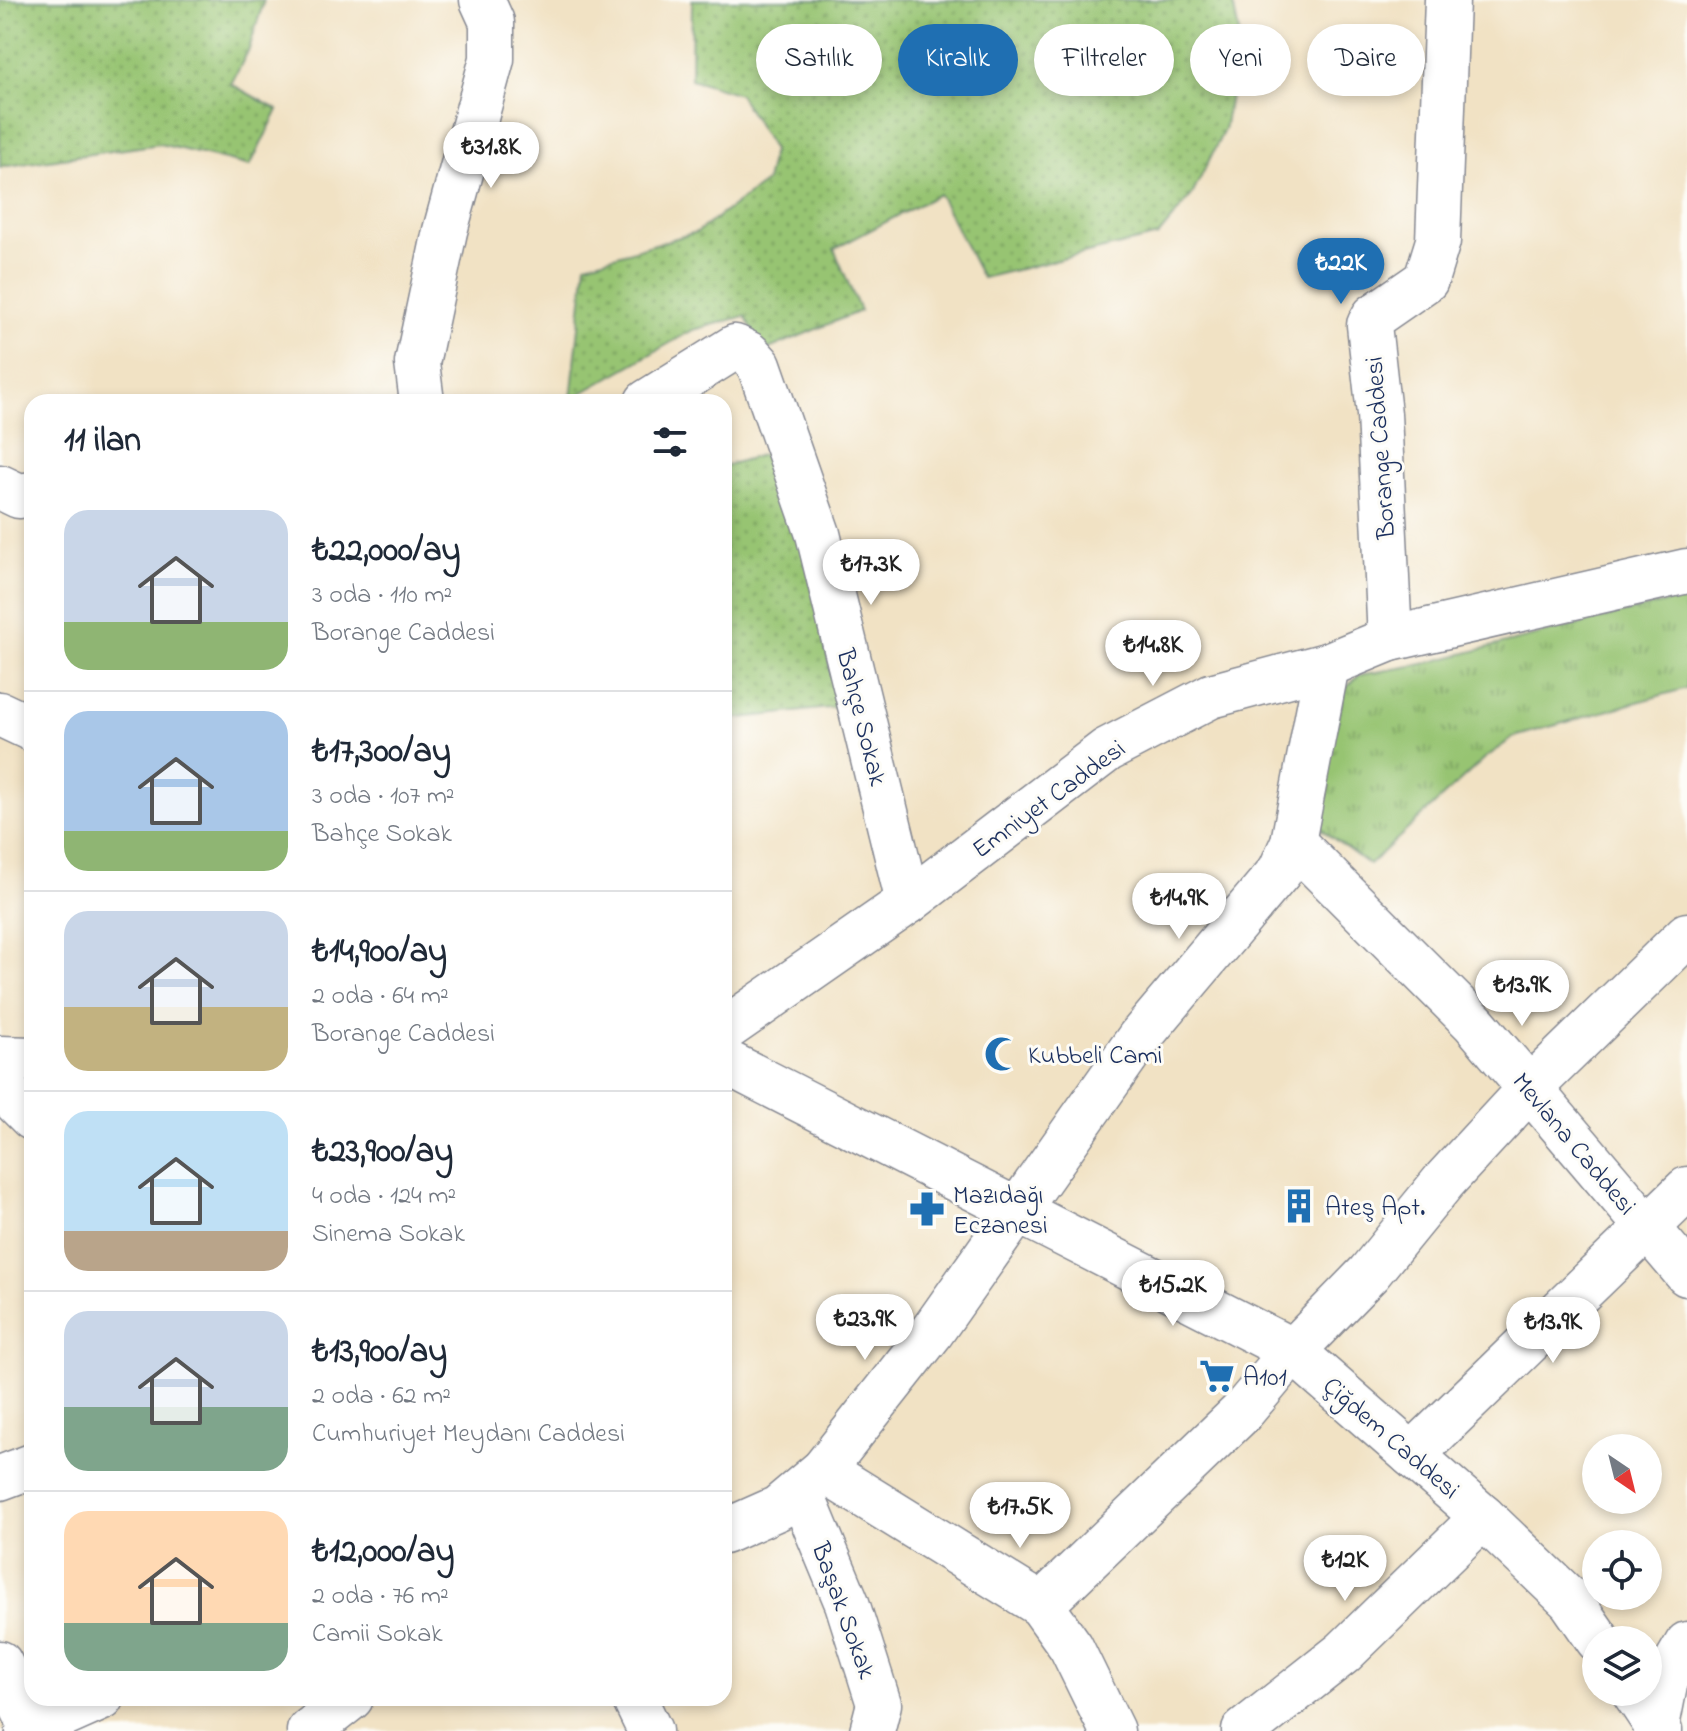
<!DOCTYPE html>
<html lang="tr">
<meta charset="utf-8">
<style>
:root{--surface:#fff;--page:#f2f2f3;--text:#1f2937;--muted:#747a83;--line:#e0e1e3;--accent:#1f6fb2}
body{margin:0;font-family:"Indie Flower",sans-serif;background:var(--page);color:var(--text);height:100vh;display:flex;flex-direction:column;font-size:30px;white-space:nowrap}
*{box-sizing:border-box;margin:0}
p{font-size:26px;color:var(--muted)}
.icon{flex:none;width:44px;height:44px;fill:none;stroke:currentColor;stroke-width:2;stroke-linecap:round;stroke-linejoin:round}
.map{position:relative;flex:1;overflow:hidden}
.side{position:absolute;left:24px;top:394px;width:708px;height:1312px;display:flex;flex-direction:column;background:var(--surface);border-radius:24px;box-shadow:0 4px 12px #0003}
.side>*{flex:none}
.top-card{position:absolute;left:756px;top:24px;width:760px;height:72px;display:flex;gap:16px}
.needle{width:52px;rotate:145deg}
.controls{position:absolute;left:1582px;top:1434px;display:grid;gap:16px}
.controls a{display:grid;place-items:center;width:80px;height:80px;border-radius:50%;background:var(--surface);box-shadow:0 4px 12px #0003;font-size:40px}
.price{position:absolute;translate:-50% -68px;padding:0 18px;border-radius:28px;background:#fff;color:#222;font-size:26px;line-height:52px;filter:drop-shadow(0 2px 4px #0008)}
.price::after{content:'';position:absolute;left:50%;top:48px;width:24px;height:18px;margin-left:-12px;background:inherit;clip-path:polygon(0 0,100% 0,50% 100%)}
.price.selected{background:var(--accent);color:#fff}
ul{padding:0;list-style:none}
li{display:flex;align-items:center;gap:24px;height:200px;padding:0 40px}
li+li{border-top:2px solid var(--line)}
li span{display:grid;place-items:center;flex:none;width:224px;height:160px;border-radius:24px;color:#555}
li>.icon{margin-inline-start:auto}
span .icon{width:96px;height:96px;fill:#fffc;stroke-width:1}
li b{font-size:34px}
h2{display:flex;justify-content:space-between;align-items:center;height:96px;padding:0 40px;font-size:34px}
.tag{padding:0 28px;border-radius:36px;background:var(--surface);box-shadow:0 4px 12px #0003;font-size:28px;line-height:72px}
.tag.selected{background:var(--accent);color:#fff}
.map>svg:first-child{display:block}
</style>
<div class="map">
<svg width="1687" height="1731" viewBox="0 0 1687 1731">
<defs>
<pattern id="grass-tufts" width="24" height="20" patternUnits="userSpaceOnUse" patternTransform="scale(2)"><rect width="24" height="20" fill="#97c472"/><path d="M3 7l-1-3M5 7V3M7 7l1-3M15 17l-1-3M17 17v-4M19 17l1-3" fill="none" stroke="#7aa061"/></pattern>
<pattern id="garden-dots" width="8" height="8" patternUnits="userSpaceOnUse" patternTransform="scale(2)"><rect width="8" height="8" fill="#97c472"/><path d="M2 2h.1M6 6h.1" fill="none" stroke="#7aa061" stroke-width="1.8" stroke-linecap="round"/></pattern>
</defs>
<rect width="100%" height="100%" fill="#fdfcf7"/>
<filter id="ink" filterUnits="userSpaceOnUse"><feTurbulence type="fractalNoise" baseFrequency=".0125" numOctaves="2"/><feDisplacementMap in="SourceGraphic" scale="16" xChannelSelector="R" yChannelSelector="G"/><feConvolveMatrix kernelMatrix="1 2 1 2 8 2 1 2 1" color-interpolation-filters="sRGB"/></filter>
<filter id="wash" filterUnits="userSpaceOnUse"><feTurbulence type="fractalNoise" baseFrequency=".006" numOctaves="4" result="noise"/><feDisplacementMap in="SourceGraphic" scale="32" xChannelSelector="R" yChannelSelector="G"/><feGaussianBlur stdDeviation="1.8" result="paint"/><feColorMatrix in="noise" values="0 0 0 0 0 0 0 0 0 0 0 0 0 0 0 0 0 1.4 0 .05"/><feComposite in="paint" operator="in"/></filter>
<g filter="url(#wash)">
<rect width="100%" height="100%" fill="#f1e2c4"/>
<path fill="url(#grass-tufts)" stroke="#597a68" stroke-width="2" d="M1687 597V688L1514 737 1484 759 1369 865 1313 823 1345 689 1359 675 1423 664Z"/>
<g fill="url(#garden-dots)" stroke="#597a68" stroke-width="2">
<path d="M0 0H264L249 49 231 84 278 110 250 166 160 144 0 167Z"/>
<path d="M692 0H1232L1240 37 1224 130 1192 195 1158 236 982 278 939 194 834 249 860 311 764 351 745 316 693 330 571 399 586 264 697 232 766 182 773 150 739 94 691 79Z"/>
<path d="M781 449 839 707 724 720V466Z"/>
</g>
</g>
<g filter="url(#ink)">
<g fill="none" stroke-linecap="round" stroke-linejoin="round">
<g stroke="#868891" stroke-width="47">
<g id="minor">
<path d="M422 402 417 363 445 231 492 59V22L482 0"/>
<path d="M647 402 735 347 749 354 759 365 818 534 908 902"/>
<path d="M0 487 19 496 32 494"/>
<path d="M1390 639 1379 414 1369 325 1374 316 1426 280 1438 241 1447 0"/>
<path d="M0 714 32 729"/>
<path d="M1293 842 1474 1023 1687 1274"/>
<path d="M724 1030 908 902 1107 750 1211 696 1327 665 1390 639 1687 571"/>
<path d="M0 1058 32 1059"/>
<path d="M724 1061 1293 1351 1483 1517 1571 1601 1598 1640"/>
<path d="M0 1086 32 1118"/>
<path d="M1412 1455 1687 1189"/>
<path d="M823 1470 1041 1605 1071 1647 1112 1731"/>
<path d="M0 1478 32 1466"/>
<path d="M800 1490 847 1603 879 1704 872 1731"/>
<path d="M724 1532 778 1508 823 1470 931 1333 1139 1038 1280 871 1293 842 1327 665"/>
<path d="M1041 1605 1241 1413 1293 1351 1369 1273 1444 1181 1529 1089 1687 935"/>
<path d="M0 1663 33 1729"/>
<path d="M1634 1692 1660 1731"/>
<path d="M634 1698 650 1731"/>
<path d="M28 1731 102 1698"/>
<path d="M309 1731 351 1698"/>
<path d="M1244 1731 1343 1653 1483 1517"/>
</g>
</g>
<g stroke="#868891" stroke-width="47">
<path id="major" d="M1656 1731 1666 1680 1687 1644"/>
</g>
<use href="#minor" stroke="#fff" stroke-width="44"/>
<use href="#major" stroke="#fff" stroke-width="44"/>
</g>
</g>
<defs>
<g id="mosque-bare" transform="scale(2.76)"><path d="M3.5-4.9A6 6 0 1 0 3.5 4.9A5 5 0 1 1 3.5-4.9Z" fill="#1f6fb2" stroke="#fdfcf7" stroke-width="2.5" paint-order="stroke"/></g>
<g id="building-bare" transform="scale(2.76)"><path d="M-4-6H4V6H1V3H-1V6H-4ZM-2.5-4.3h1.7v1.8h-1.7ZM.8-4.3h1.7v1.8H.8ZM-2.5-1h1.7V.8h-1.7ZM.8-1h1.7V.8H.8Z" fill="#1f6fb2" stroke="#fdfcf7" stroke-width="2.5" paint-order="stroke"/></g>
<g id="pharmacy-bare" transform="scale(2.76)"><path d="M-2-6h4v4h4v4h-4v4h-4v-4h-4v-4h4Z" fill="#1f6fb2" stroke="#fdfcf7" stroke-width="2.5" paint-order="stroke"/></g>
<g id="supermarket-bare" transform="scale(2.76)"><path d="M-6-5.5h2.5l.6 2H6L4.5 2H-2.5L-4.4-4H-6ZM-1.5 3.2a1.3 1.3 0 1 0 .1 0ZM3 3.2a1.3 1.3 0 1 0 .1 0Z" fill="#1f6fb2" stroke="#fdfcf7" stroke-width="2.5" paint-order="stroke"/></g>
</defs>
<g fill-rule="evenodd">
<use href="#mosque-bare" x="1002" y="1054"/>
<use href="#building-bare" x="1299" y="1206"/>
<use href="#pharmacy-bare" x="927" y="1209"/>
<use href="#supermarket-bare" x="1217" y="1376"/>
</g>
<g text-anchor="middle" stroke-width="6" stroke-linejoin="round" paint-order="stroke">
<g font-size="26" fill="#1b2f5e" stroke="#fdfcf7">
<text transform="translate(1379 448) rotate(-94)" y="9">Borange Caddesi</text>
<text transform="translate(863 717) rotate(76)" y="9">Bahçe Sokak</text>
<text transform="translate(1048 798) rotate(-36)" y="9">Emniyet Caddesi</text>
<text transform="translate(1575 1143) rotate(50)" y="9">Mevlana Caddesi</text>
<text transform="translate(1392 1437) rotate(41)" y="9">Çiğdem Caddesi</text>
<text transform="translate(845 1610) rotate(70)" y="9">Başak Sokak</text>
</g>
<g font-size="26" fill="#1b2f5e" stroke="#fdfcf7" text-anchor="start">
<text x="1028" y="1063">Kubbeli Cami</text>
<text x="953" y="1203">Mazıdağı<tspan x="953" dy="30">Eczanesi</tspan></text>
<text x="1325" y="1215">Ateş Apt.</text>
<text x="1243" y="1385">A101</text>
</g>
</g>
</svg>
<div class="controls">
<a><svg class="needle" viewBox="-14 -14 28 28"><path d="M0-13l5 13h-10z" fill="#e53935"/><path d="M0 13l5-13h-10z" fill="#747a83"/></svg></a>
<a><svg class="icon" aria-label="locate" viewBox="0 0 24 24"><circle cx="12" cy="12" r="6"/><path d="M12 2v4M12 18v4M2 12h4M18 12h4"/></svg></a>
<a><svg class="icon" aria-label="layers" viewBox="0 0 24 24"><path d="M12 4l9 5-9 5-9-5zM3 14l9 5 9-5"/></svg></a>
</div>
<b class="price" style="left:491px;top:190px">₺31.8K</b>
<b class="price selected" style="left:1341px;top:306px">₺22K</b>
<b class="price" style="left:871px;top:607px">₺17.3K</b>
<b class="price" style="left:1153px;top:688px">₺14.8K</b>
<b class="price" style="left:1179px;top:941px">₺14.9K</b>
<b class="price" style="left:1522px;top:1028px">₺13.9K</b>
<b class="price" style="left:1173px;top:1328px">₺15.2K</b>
<b class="price" style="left:865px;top:1362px">₺23.9K</b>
<b class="price" style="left:1553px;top:1365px">₺13.9K</b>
<b class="price" style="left:1020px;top:1550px">₺17.5K</b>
<b class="price" style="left:1345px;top:1603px">₺12K</b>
<div class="top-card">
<a class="tag">Satılık</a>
<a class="tag selected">Kiralık</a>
<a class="tag">Filtreler</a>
<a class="tag">Yeni</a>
<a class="tag">Daire</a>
</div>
<section class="side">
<h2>11 ilan<svg class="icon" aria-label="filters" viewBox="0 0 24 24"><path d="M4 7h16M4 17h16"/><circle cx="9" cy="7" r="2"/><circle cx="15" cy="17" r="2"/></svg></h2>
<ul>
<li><span style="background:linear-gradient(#c9d6e8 70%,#8fb573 0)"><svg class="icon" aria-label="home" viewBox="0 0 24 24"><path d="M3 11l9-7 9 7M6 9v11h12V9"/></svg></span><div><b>₺22,000/ay</b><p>3 oda · 110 m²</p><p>Borange Caddesi</p></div></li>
<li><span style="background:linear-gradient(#a9c7e8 75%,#8fb573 0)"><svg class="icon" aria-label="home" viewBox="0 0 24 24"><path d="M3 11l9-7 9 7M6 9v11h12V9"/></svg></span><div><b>₺17,300/ay</b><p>3 oda · 107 m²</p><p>Bahçe Sokak</p></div></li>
<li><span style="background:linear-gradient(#c9d6e8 60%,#c2b280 0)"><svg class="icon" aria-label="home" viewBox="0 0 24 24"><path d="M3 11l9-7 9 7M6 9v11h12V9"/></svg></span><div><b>₺14,900/ay</b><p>2 oda · 64 m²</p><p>Borange Caddesi</p></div></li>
<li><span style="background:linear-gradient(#bfe0f5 75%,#b9a48a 0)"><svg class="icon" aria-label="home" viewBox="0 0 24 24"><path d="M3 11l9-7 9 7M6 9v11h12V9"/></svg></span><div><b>₺23,900/ay</b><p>4 oda · 124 m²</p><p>Sinema Sokak</p></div></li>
<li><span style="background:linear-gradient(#c9d6e8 60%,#7fa58c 0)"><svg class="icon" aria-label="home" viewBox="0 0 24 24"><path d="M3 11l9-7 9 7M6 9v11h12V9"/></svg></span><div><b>₺13,900/ay</b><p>2 oda · 62 m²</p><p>Cumhuriyet Meydanı Caddesi</p></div></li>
<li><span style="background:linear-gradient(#ffd9b3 70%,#7fa58c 0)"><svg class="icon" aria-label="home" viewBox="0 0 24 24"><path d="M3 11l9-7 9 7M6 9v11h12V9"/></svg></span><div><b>₺12,000/ay</b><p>2 oda · 76 m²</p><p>Camii Sokak</p></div></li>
</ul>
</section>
</div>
